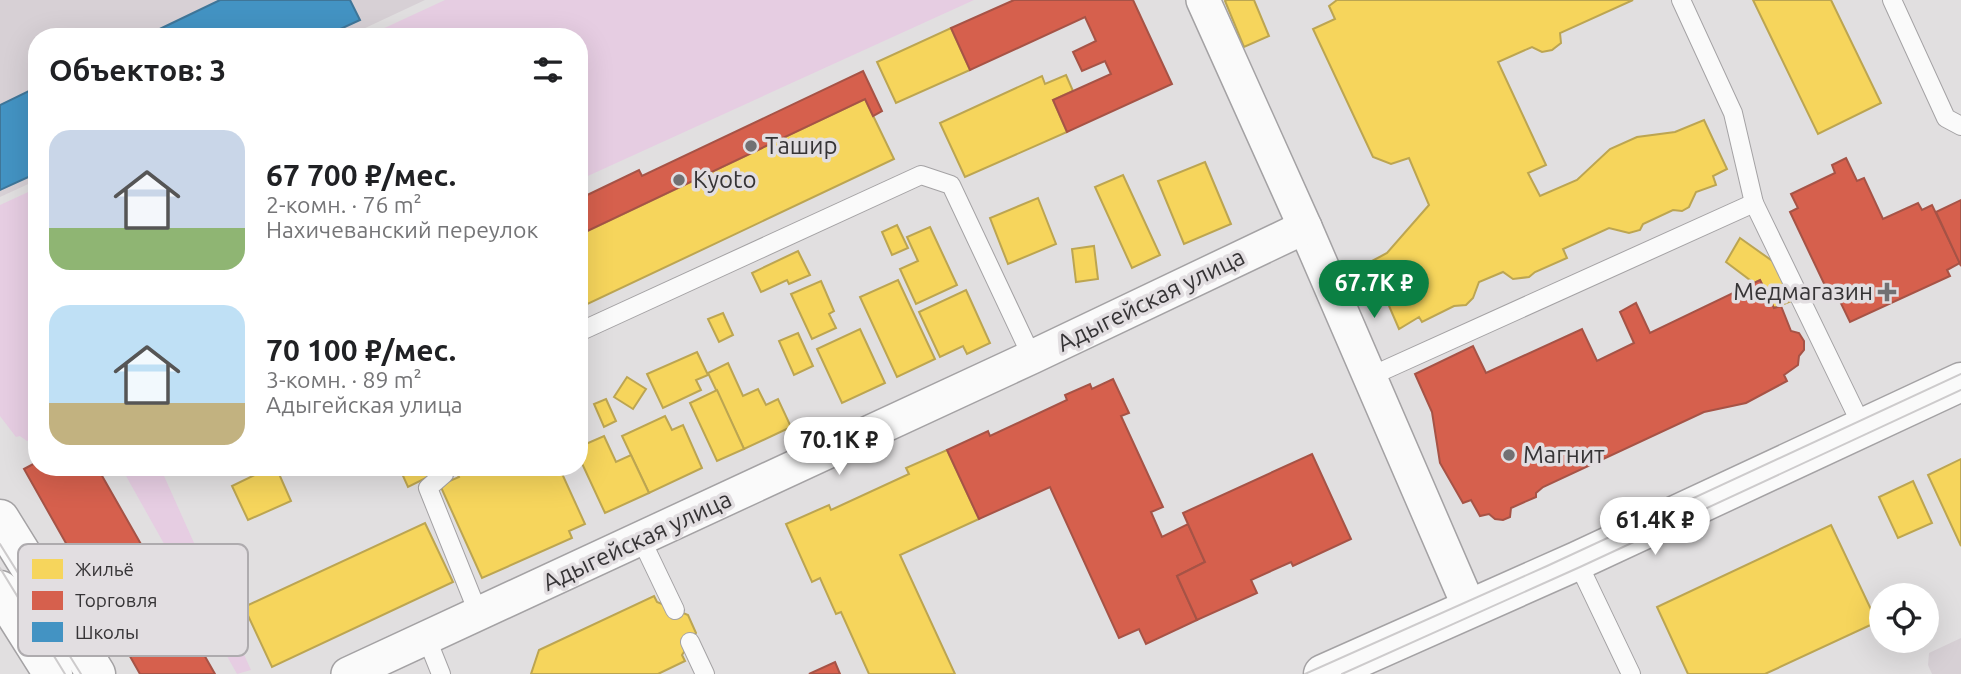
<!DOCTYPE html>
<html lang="ru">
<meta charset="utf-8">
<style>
:root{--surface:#fff;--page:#f2f2f2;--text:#202124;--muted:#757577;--accent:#0b8043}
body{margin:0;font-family:Ubuntu,sans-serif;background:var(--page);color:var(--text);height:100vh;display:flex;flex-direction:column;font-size:26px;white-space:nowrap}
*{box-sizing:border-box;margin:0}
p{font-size:23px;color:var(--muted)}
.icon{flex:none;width:38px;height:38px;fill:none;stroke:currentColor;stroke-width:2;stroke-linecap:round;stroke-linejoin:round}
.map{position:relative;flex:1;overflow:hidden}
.sheet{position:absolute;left:28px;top:28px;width:560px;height:448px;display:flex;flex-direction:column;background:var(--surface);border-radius:28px;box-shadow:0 7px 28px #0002}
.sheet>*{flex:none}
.fabs{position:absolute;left:1869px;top:583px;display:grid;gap:14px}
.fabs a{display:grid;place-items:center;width:70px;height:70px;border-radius:50%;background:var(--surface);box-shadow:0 7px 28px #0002;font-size:35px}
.price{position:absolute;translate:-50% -60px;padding:0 16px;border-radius:24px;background:#fff;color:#222;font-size:23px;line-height:46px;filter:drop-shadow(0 2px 4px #0008)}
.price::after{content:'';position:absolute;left:50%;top:42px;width:21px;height:16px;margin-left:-10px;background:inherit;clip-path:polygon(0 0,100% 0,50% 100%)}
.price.active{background:var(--accent);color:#fff}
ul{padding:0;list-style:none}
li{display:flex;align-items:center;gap:21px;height:175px;padding:0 21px}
li span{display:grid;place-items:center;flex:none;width:196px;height:140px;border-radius:21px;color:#555}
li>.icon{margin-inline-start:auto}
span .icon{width:84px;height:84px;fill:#fffc;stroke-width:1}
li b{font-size:30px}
h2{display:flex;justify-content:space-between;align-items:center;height:84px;padding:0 21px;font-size:30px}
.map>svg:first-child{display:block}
</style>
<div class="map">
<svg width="1961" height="674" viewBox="0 0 1961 674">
<rect width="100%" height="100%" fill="#e1dfe0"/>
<g fill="#d7d0d5">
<path d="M0 0H425L346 37H37V180L0 197Z"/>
<path d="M1961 638V674H1932L1928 665 1929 653Z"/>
</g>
<g fill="#e6cde2">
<path d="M445 0H974L579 180V37H365Z"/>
<path d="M37 188V436L27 441 20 436 16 437 0 416V205Z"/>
<path d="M121 467H160L251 670 237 674Z"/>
</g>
<g fill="#f6d55c" stroke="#bca551" stroke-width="2">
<path d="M1227 0H1254L1269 36 1244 47 1225 1Z"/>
<path d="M1337 0H1633L1560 33 1561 43 1552 50 1542 52 1532 47 1498 62 1546 165 1528 173 1540 196 1577 180 1610 149 1637 137 1675 132 1704 120 1727 169 1713 176 1716 185 1696 192 1689 207 1682 211 1673 210 1643 224 1640 230 1629 233 1609 228 1563 249 1567 258 1535 272 1529 277 1513 279 1503 272 1479 282 1473 298 1466 305 1454 306 1422 322 1419 317 1399 329 1370 262 1387 253 1429 205 1409 158 1391 164 1373 157 1313 29 1335 19 1329 6Z"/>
<path d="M1753 0H1831L1881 103 1818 134Z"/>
<path d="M951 28 970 70 896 103 877 62Z"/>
<path d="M1066 75 1073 91 1053 100 1067 132 965 177 940 123 1042 76 1045 84Z"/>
<path d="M865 99 894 159 579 308V235Z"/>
<path d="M1205 162 1231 224 1184 244 1158 181Z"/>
<path d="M1123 175 1160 255 1132 268 1095 187Z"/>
<path d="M1038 198 1056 244 1008 264 990 218Z"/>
<path d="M897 225 908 248 892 255 882 232Z"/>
<path d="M930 227 957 285 916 304 900 269 918 261 907 237Z"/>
<path d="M1740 238 1778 265 1794 300 1774 308 1760 280 1754 283 1726 262Z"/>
<path d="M1094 246 1098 279 1076 282 1072 249Z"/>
<path d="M798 251 810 275 789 284 787 280 761 292 752 273Z"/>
<path d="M898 280 935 359 897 377 860 297Z"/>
<path d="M821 281 834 311 829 314 836 328 812 339 791 294Z"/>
<path d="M966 290 990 343 967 354 963 346 940 357 919 312Z"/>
<path d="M723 313 733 335 719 342 708 319Z"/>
<path d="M860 329 885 383 842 403 817 349Z"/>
<path d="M798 333 813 366 794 375 779 341Z"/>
<path d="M697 352 708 375 696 380 701 390 663 408 647 374Z"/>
<path d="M728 363 743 396 758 389 766 405 778 399 791 427 744 449 708 373Z"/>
<path d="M627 377 646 389 633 409 614 397Z"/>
<path d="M717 390 744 449 717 461 690 403Z"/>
<path d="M606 399 616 421 604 427 594 404Z"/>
<path d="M665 416 672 430 683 425 702 468 649 493 622 436Z"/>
<path d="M604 436 616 462 631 455 649 493 605 513 579 457V447Z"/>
<path d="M947 450 979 519 900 555 955 674H869L841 612 836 614 820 578 812 582 786 524 829 505 831 510 909 474 906 468Z"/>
<path d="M1961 459V546L1928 475Z"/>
<path d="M271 467H276L291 501 248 520 232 486Z"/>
<path d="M399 467H428L432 475 408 487Z"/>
<path d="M454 467H559L585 524 569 531 572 538 482 578 440 485 459 477Z"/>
<path d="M1913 481 1932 523 1898 538 1879 497Z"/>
<path d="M425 523 453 582 272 667 244 607Z"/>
<path d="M1831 525 1877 622 1765 674H1688L1657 607Z"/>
<path d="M654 596 657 602 688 615 696 633 682 655 685 661 658 674H531L539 650Z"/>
</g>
<g fill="#d6604d" stroke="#a65346" stroke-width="2">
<path d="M1014 0H1133L1172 84 1067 132 1053 100 1111 74 1105 61 1082 71 1073 52 1096 41 1085 17 970 70 951 28Z"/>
<path d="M863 71 882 111 873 116 865 99 579 235V199L639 170 642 176Z"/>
<path d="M1846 158 1857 181 1864 178 1883 219 1918 203 1922 210 1932 205 1960 263 1947 270 1950 276 1850 322 1835 291 1829 294 1790 212 1798 208 1791 194 1835 173 1832 165Z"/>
<path d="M1961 200V266L1936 212Z"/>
<path d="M1760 280 1774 308 1781 306 1791 331 1799 333 1804 341V350L1799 356 1798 365 1784 375 1787 381 1746 403 1704 412 1543 487 1536 493V497L1511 508 1510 517 1503 520 1495 519 1489 514 1480 516 1471 500 1463 503 1440 463 1432 412 1415 374 1473 346 1486 373 1582 329 1597 361 1634 343 1620 312 1636 303 1650 333Z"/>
<path d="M1113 379 1129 413 1121 416 1163 507 1151 512 1162 537 1188 524 1205 562 1177 576 1197 620 1146 644 1139 629 1119 638 1050 487 979 519 947 450 988 431 990 436 1067 400 1065 395 1090 384 1092 389Z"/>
<path d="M1312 454 1351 539 1293 566 1291 562 1251 580 1257 593 1197 620 1177 576 1205 562 1183 513Z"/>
<path d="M37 462V467H97L215 674H140L24 469Z"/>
<path d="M835 662 840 674H809Z"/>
</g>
<g fill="#4393c3" stroke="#3f7699" stroke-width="2">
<path d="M220 0H350L360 20 323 37H143Z"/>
<path d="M37 87V173L0 190V105Z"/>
</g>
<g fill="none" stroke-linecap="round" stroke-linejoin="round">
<g stroke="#a4a2a4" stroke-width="20">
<g id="lane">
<path d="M1681 0 1733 113 1754 203 1862 426"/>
<path d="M1892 0 1946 118 1961 126"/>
<path d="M579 332 921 175 951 185 1032 357"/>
<path d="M1369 377 1754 203"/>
<path d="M442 467 444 474 428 488 479 615"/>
<path d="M641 539 675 610"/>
<path d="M1577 561 1631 674"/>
<path d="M427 639 441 674"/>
<path d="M690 642 705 674"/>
</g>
</g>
<g stroke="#a4a2a4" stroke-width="36">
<g id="street">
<path d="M1203 0 1305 227 1470 609"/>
<path d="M348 674 1032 357 1305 227"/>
</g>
</g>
<g stroke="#a4a2a4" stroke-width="41">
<g id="secondary">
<path d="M0 519 96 674"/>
<path d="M0 590 53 674"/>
<path d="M1323 674 1577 561 1961 382"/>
</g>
</g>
<use href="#lane" stroke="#fafafa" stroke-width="18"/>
<use href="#street" stroke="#fafafa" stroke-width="33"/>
<use href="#secondary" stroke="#fafafa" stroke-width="38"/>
<g stroke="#cdcbcc" stroke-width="2">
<path d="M0 544 81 674"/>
<path d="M0 568 65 674"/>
<path d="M1305 674 1547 566 1961 374"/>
<path d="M1342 674 1580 567 1961 390"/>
</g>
</g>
<g fill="#727072" stroke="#e2dee1" stroke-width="2.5">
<circle cx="751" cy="146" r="7"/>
<circle cx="679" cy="180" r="7"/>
<path d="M1883.5 281.5h7v7h7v7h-7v7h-7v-7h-7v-7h7z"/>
<circle cx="1509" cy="455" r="7"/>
</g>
<g text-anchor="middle" stroke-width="7" stroke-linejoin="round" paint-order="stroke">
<g font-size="24" fill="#363436" stroke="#e2dee1" text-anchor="start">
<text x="765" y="154">Ташир</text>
<text x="693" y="188">Kyoto</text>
<text x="1873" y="300" text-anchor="end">Медмагазин</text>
<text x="1523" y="463">Магнит</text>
</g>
<g font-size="24" fill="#363436" stroke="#e2dee1">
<text transform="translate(1151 300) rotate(-26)" y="8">Адыгейская улица</text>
<text transform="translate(637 541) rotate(-25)" y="8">Адыгейская улица</text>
</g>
</g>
<rect x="18" y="544" width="230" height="112" rx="10" fill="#e2dee1" stroke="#aeabae" stroke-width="2"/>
<rect x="32" y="559" width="31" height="20" fill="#f6d55c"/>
<rect x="32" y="591" width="31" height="19" fill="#d6604d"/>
<rect x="32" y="622" width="31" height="20" fill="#4393c3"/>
<g font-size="19" fill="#363436">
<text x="75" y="576">Жильё</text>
<text x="75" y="607">Торговля</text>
<text x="75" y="639">Школы</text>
</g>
</svg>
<div class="fabs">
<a><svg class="icon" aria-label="locate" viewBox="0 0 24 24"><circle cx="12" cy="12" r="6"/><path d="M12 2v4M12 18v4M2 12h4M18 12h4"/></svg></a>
</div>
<b class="price active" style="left:1374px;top:320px">67.7K ₽</b>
<b class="price" style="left:839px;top:477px">70.1K ₽</b>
<b class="price" style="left:1655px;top:557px">61.4K ₽</b>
<section class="sheet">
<h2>Объектов: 3<svg class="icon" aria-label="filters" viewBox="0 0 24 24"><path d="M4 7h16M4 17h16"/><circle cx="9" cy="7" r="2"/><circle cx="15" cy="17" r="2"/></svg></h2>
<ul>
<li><span style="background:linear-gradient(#c9d6e8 70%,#8fb573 0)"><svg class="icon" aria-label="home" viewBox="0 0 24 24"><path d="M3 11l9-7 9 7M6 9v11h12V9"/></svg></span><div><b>67 700 ₽/мес.</b><p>2-комн. · 76 m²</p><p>Нахичеванский переулок</p></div></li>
<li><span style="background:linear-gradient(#bfe0f5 70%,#c2b280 0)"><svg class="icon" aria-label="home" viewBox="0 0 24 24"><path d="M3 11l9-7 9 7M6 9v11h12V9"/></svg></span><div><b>70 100 ₽/мес.</b><p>3-комн. · 89 m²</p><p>Адыгейская улица</p></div></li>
</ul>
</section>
</div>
